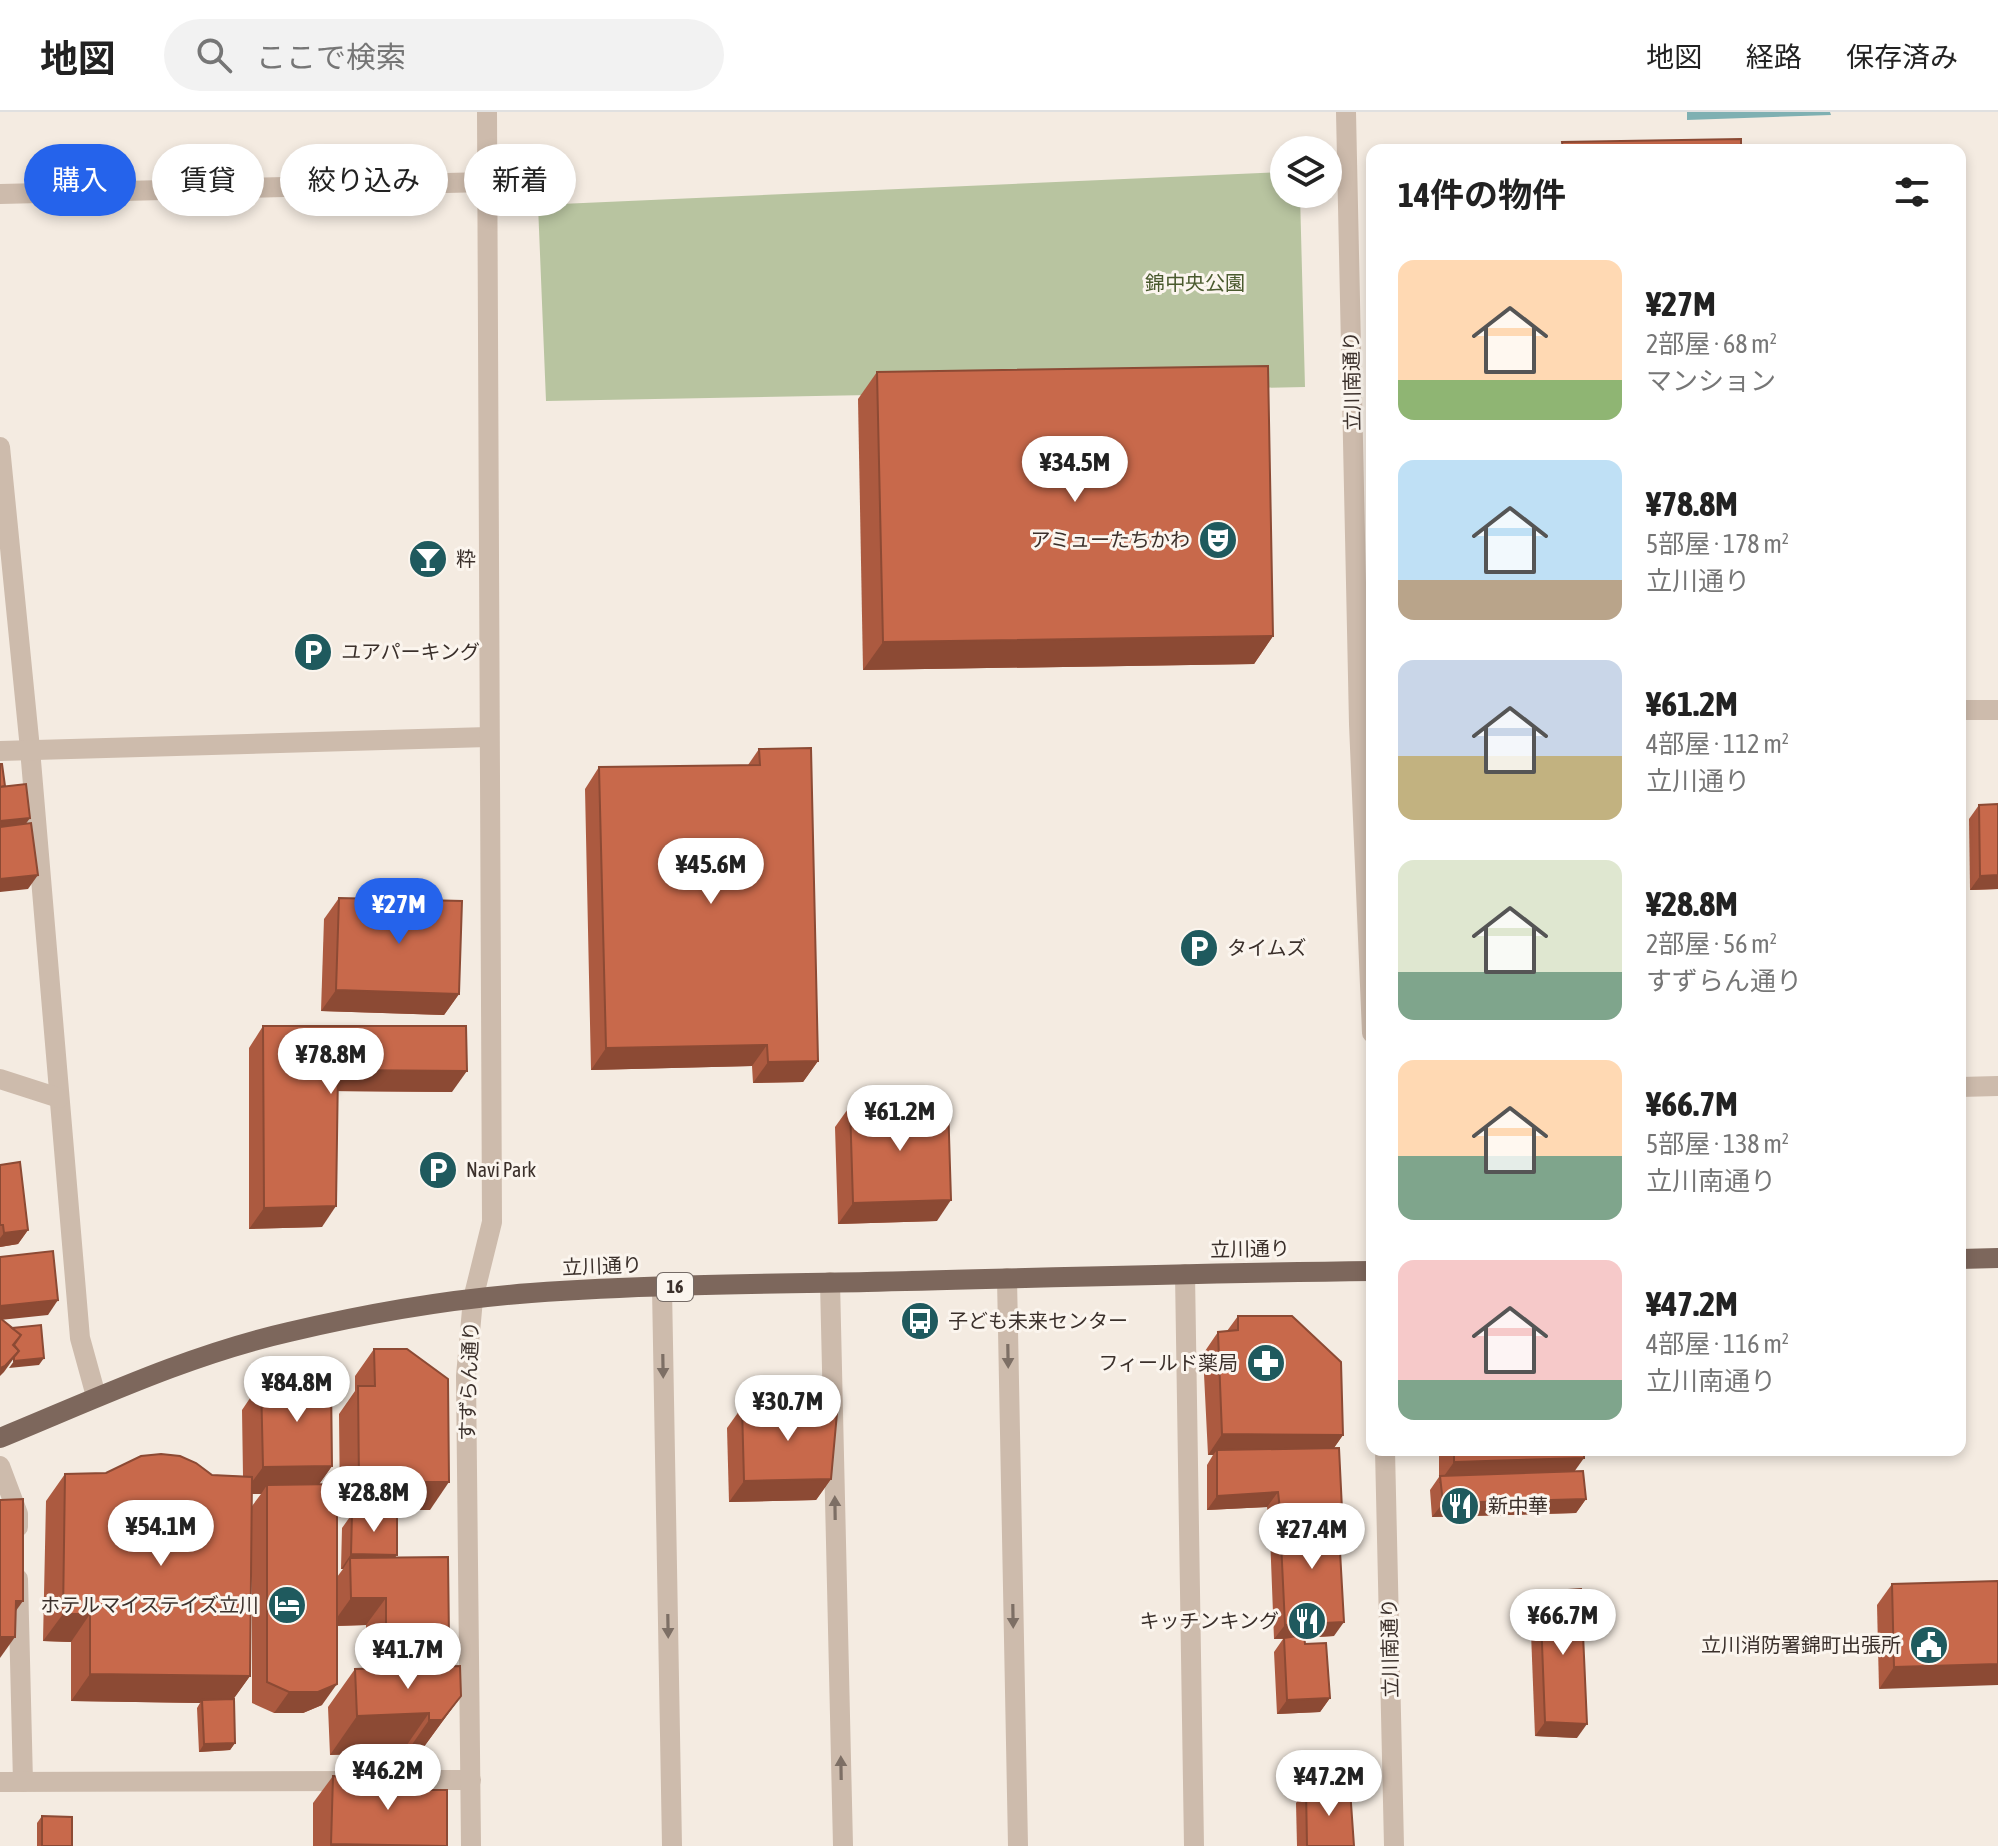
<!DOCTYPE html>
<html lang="ja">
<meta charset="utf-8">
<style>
:root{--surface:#fff;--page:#f2f2f2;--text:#222;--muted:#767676;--line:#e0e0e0;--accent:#2563eb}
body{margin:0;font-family:"Asap Condensed","Noto Sans JP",sans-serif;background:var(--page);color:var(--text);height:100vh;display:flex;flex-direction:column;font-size:30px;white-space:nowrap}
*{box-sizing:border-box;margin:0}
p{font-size:26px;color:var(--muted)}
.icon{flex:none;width:44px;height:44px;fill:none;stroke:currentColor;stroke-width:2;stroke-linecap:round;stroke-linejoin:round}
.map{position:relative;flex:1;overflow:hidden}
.side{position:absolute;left:1366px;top:32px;width:600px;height:1312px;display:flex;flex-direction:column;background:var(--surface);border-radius:16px;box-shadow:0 4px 12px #0003}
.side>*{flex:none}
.banner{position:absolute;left:24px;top:32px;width:760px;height:72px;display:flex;gap:16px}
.fabs{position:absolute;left:1270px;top:24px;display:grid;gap:16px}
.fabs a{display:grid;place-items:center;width:72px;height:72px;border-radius:50%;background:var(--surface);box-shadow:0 4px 12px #0003;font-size:40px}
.price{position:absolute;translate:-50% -68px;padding:0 18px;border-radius:28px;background:#fff;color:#222;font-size:26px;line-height:52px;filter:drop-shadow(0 2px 4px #0008)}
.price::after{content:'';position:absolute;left:50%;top:48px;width:24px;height:18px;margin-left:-12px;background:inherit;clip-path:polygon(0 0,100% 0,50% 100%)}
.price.selected{background:var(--accent);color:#fff}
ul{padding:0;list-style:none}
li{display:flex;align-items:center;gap:24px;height:200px;padding:0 32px}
li span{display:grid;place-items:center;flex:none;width:224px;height:160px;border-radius:16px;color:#555}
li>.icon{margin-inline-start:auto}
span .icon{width:96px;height:96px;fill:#fffc;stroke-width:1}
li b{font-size:34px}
h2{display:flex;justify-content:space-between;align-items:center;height:96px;padding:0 32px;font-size:34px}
.chip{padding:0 28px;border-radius:36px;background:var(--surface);box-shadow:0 4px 12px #0003;font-size:28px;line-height:72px}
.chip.selected{background:var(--accent);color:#fff}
header{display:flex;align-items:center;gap:48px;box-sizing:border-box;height:112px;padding:0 40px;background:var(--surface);border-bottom:2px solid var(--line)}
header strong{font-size:38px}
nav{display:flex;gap:44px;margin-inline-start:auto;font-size:28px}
.search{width:560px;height:72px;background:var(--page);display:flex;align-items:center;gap:20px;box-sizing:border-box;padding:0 28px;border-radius:44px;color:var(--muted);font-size:30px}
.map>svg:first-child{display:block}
</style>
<header>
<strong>地図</strong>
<div class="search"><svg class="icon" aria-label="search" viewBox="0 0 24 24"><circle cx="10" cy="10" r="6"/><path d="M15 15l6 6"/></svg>ここで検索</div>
<nav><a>地図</a><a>経路</a><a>保存済み</a></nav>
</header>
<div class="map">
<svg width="1998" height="1734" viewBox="0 0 1998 1734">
<rect width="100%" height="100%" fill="#f4ebe1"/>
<path fill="#b8c4a0" d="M1284 60V82H1300L1305 275 546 289 538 93Z"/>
<path fill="#7fb0b2" d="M1687 0H1830L1831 3 1687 8Z"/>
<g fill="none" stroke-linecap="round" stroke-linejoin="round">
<g stroke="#cdbbac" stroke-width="20">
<path d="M1346 0 1359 612 1372 921"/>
<path d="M0 82 487 70"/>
<path d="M0 335 30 637 80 1226 96 1284"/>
<path d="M1960 598H1998"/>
<path d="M0 639 488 625"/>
<path d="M0 967 59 986"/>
<path d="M1960 975 1998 974"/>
<path d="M1185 1162 1194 1734"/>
<path d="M1007 1166 1018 1734"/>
<path d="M830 1170 843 1734"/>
<path d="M662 1176 672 1734"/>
<path d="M1385 1338 1394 1734"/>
<path d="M0 1354 18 1402V1415"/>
<path d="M18 1467 23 1670"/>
<path d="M404 1668H471"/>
<path d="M0 1670 356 1669"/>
<path d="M471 1734 466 1264 473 1187 492 1110 487 0"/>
</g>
<g stroke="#7d675c" stroke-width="20">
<path d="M1960 1147 1998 1146"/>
<path d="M0 1326C95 1287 188 1243 289 1220 369 1201 450 1187 531 1181 643 1173 756 1172 867 1170 1036 1166 1204 1161 1372 1159"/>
</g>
</g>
<g fill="#ac5a40">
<path d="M877 260 1273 524 1254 552 863 558 858 287Z"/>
<path d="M759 637 818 949 803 970 753 971 752 954 591 958 585 677 599 655 748 653Z"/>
<path d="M1998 692V777L1970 778 1969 707 1979 693Z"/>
<path d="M339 786 459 882 444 903 321 899 324 807Z"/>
<path d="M263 914 452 980 338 979 322 1115 249 1117V936Z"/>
<path d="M850 994 937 1109 838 1112 835 1015Z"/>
<path d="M0 1053 28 1118 18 1132 0 1135Z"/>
<path d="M1238 1204 1343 1323 1334 1336 1337 1404 1334 1524 1304 1526 1305 1532 1330 1586 1320 1600 1277 1602 1274 1540 1283 1527H1274L1270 1423 1279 1411H1269L1267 1395 1207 1398V1353L1213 1343H1208L1203 1242 1218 1220 1227 1219Z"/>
<path d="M374 1237 430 1398H340L339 1302 355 1279V1264Z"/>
<path d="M261 1270 332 1354 319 1372 337 1465 343 1457H341L342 1416 352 1402 395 1446 431 1554 461 1584 415 1647H402V1640L330 1643 328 1595 355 1557 367 1556 366 1513 337 1514 322 1593 303 1601H274L252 1591V1394L261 1382H252L250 1564 233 1587 235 1631 230 1638 199 1640 197 1596 200 1591 71 1589V1530L43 1529 46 1389 65 1362 212 1363 243 1364 242 1298Z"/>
<path d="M742 1295 831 1367 816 1388 729 1390 727 1316Z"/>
<path d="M1439 1338H1584L1574 1360 1586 1387 1576 1401 1432 1405 1430 1378 1439 1365Z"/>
<path d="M1998 1469 1879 1577 1877 1493 1892 1472Z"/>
<path d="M1540 1480 1577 1626 1535 1624 1530 1495Z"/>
<path d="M333 1664 430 1678 447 1734H313V1691Z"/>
<path d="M1306 1677 1354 1734H1297L1296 1691Z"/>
<path d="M42 1704 72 1734H37V1711Z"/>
</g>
<g fill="#8c4a34">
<path d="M1273 524 1254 552 863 558 883 530Z"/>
<path d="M30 706 20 720 0 722V709Z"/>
<path d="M38 763 28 777 0 780V767Z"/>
<path d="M1998 763V777L1970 778 1980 764Z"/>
<path d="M336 878 459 882 444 903 321 899Z"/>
<path d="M767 933 752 954 591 958 606 936Z"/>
<path d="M818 949 803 970 753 971 768 950Z"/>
<path d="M338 958 467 959 452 980 323 979Z"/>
<path d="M951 1088 937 1109 838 1112 853 1091Z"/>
<path d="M336 1094 322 1115 249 1117 264 1096Z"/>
<path d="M28 1118 18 1132 0 1135V1126L4 1121Z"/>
<path d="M58 1188 48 1203 0 1208V1194Z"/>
<path d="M19 1239 4 1260 0 1264V1256Z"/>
<path d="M44 1246 39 1253 9 1256 14 1249Z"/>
<path d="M1222 1322 1343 1323 1328 1344 1217 1338 1213 1343H1208Z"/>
<path d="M1584 1346 1569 1367 1439 1371 1454 1350Z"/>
<path d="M332 1354 313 1381 267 1373 261 1382H243L263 1355Z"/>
<path d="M831 1367 816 1388 729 1390 744 1369Z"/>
<path d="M359 1370H449L430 1398H340Z"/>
<path d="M1278 1380 1267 1395 1207 1398 1217 1384Z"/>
<path d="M1586 1387 1576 1401 1432 1405 1443 1391Z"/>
<path d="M1280 1397H1342L1332 1412 1280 1409 1279 1411H1269Z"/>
<path d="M351 1442 397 1443 387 1457 350 1446 343 1457H341Z"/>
<path d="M351 1486H386L366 1513 331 1514Z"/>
<path d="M16 1489H23L0 1521Z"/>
<path d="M63 1502H90L71 1530 43 1529Z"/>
<path d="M1344 1510 1334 1524 1274 1527 1285 1513Z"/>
<path d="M0 1525H15L0 1546Z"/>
<path d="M449 1529 429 1557H367L386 1530Z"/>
<path d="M1998 1552V1573L1879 1577 1894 1555Z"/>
<path d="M90 1562 250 1564 230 1592 202 1588 200 1591 71 1589Z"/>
<path d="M337 1572 322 1593 303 1601H274L289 1580Z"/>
<path d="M461 1584 415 1647H402L429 1608Z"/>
<path d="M1330 1586 1320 1600 1277 1602 1287 1588Z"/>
<path d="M429 1601 402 1640 330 1643 357 1604Z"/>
<path d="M1545 1610 1587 1612 1577 1626 1535 1624Z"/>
<path d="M235 1631 230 1638 199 1640 204 1632Z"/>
<path d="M331 1732 431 1734H330Z"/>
</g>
<g fill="#c8694b" stroke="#8c4a34" stroke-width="2">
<path d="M1741 27V38H1563L1562 30Z"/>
<path d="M1268 254 1273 524 883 530 877 260Z"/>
<path d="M811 636 818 949 768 950 767 933 606 936 599 655 760 653 759 637Z"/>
<path d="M0 652H2L5 674 0 675Z"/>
<path d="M26 672 30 706 0 709V675Z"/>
<path d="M1998 692V763L1980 764 1979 693Z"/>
<path d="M31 711 38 763 0 767V715Z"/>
<path d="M339 786 462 789 459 882 336 878Z"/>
<path d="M263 914H466L467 959 338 958 336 1094 264 1096Z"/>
<path d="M948 991 951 1088 853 1091 850 994Z"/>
<path d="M20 1050 28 1118 4 1121 3 1113H0V1053Z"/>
<path d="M53 1139 58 1188 0 1194V1145Z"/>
<path d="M1238 1204H1292L1341 1250 1343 1323 1222 1322 1218 1220 1238 1218Z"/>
<path d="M0 1206 21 1223 13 1233 19 1239 5 1254 0 1256Z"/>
<path d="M41 1213 44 1246 14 1249V1245L19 1239 14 1233 21 1223 12 1216Z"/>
<path d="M374 1237H407L448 1267 449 1370H359L358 1274H375Z"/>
<path d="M331 1269 332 1354 263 1355 261 1270Z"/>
<path d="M819 1293 837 1301 831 1367 744 1369 742 1295Z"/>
<path d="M1339 1336 1342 1397H1280L1278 1380 1217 1384V1338Z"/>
<path d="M1454 1338H1584V1346L1454 1350Z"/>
<path d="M161 1342 180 1344 196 1351 212 1363 252 1365 250 1564 90 1562V1502H63L65 1362 106 1361 141 1344Z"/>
<path d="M1583 1359 1586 1387 1443 1391 1440 1364Z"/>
<path d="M337 1372V1572L318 1580H289L267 1570V1373Z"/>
<path d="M23 1387V1489H16L15 1525H0V1388Z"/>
<path d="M352 1402H397V1443L351 1442Z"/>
<path d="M1338 1404 1344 1510 1285 1513 1280 1409Z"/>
<path d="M448 1445 449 1529 386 1530V1486H351L350 1446Z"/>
<path d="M1998 1469V1552L1894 1555 1892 1472Z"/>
<path d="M1581 1477 1587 1612 1545 1610 1540 1480Z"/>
<path d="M1304 1523 1305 1532 1326 1531 1330 1586 1287 1588 1284 1526Z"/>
<path d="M460 1554 461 1584 442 1608H429V1601L357 1604 355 1557Z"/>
<path d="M234 1587 235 1631 204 1632 202 1588Z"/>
<path d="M333 1664 431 1666 430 1678H447V1734L331 1732Z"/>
<path d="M1306 1677H1350L1354 1734H1307Z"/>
<path d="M42 1704 72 1705V1734H42Z"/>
</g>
<defs><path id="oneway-solid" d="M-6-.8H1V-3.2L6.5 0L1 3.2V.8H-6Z" transform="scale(2)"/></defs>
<g fill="#7d6f65">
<use href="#oneway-solid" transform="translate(1008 1244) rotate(89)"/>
<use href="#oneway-solid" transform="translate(663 1254) rotate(89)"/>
<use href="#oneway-solid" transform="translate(835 1396) rotate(-91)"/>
<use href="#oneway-solid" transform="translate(1013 1504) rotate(89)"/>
<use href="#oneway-solid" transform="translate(668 1514) rotate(89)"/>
<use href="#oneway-solid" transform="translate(841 1656) rotate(-91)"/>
</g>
<defs>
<g id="theatre-disc" transform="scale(2)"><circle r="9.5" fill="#1f5a5e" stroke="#fbf5ee"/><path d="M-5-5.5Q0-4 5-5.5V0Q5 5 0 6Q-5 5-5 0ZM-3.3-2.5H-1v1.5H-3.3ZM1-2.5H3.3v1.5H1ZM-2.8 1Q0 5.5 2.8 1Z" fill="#fff"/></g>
<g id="bar-disc" transform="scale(2)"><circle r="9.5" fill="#1f5a5e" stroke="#fbf5ee"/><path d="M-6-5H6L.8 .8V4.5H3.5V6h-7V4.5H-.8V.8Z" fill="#fff"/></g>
<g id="parking-disc" transform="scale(2)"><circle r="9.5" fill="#1f5a5e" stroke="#fbf5ee"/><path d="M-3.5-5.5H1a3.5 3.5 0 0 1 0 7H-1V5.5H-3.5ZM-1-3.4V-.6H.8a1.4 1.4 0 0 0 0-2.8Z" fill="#fff"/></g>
<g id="bus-disc" transform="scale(2)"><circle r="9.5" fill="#1f5a5e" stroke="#fbf5ee"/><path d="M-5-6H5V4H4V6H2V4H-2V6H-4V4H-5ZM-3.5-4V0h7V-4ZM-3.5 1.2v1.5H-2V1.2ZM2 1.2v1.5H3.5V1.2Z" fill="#fff"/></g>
<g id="pharmacy-disc" transform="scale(2)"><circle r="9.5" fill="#1f5a5e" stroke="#fbf5ee"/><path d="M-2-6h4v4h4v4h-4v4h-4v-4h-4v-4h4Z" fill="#fff"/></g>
<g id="restaurant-disc" transform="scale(2)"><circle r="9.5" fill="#1f5a5e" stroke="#fbf5ee"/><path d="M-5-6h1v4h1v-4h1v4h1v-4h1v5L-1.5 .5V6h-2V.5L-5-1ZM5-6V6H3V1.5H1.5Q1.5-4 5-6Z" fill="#fff"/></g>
<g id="hotel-disc" transform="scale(2)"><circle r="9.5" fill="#1f5a5e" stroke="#fbf5ee"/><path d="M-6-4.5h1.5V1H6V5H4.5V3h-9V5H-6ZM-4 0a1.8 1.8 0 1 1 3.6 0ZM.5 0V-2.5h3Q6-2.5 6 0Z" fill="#fff"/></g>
<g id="civic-disc" transform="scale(2)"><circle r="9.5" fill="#1f5a5e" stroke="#fbf5ee"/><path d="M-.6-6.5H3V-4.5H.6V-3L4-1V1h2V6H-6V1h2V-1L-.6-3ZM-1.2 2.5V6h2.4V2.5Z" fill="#fff"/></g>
</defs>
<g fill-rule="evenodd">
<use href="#theatre-disc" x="1218" y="428"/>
<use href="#bar-disc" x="428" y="447"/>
<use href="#parking-disc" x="313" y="540"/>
<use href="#parking-disc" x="1199" y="836"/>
<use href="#parking-disc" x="438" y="1058"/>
<use href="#bus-disc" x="920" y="1209"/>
<use href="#pharmacy-disc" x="1266" y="1251"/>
<use href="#restaurant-disc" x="1460" y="1394"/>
<use href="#hotel-disc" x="287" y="1493"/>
<use href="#restaurant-disc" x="1307" y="1509"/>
<use href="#civic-disc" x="1929" y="1533"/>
</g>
<g text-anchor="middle" stroke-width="6" stroke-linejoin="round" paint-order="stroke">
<rect fill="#fbf5ee" stroke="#756b66" stroke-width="2" x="657" y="1161" width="36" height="28" rx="6"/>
<g font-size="18" font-weight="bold" fill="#3b302b">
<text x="675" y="1181">16</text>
</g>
<g font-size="20" fill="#4a5a2e" stroke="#fbf5ee">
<text x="1195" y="178">錦中央公園</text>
</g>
<g font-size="20" fill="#3b302b" stroke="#fbf5ee">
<text transform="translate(1352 269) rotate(-91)" y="7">立川南通り</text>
<text transform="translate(1250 1137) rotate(-1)" y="7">立川通り</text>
<text transform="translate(602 1154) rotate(-2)" y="7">立川通り</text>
<text transform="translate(469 1269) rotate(-88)" y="7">すずらん通り</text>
<text transform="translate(1390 1536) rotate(-91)" y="7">立川南通り</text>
</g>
<g font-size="20" fill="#3b302b" stroke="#fbf5ee" text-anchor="start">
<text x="1190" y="435" text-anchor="end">アミューたちかわ</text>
<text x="456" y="454">粋</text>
<text x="341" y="547">ユアパーキング</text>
<text x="1227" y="843">タイムズ</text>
<text x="466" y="1065">Navi Park</text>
<text x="948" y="1216">子ども未来センター</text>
<text x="1238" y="1258" text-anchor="end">フィールド薬局</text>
<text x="1488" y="1401">新中華</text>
<text x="259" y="1500" text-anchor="end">ホテルマイステイズ立川</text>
<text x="1279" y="1516" text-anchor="end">キッチンキング</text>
<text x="1901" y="1540" text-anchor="end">立川消防署錦町出張所</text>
</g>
</g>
</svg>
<div class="fabs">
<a><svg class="icon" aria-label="layers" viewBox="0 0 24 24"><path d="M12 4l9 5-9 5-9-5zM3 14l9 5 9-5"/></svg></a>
</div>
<b class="price" style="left:1075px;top:392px">¥34.5M</b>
<b class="price" style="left:711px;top:794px">¥45.6M</b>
<b class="price selected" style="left:399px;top:834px">¥27M</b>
<b class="price" style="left:331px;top:984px">¥78.8M</b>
<b class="price" style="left:900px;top:1041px">¥61.2M</b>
<b class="price" style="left:297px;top:1312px">¥84.8M</b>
<b class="price" style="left:788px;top:1331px">¥30.7M</b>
<b class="price" style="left:374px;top:1422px">¥28.8M</b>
<b class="price" style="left:161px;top:1456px">¥54.1M</b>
<b class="price" style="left:1312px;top:1459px">¥27.4M</b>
<b class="price" style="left:1563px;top:1545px">¥66.7M</b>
<b class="price" style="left:408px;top:1579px">¥41.7M</b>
<b class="price" style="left:388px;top:1700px">¥46.2M</b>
<b class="price" style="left:1329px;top:1706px">¥47.2M</b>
<div class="banner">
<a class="chip selected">購入</a>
<a class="chip">賃貸</a>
<a class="chip">絞り込み</a>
<a class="chip">新着</a>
</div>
<section class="side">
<h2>14件の物件<svg class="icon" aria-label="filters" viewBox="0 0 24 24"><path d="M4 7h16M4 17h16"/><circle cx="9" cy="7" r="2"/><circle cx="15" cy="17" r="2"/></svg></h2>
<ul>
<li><span style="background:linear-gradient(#ffd9b3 75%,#8fb573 0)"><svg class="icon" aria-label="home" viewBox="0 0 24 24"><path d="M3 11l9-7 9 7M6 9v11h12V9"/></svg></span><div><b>¥27M</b><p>2部屋 · 68 m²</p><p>マンション</p></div></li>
<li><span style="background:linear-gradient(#bfe0f5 75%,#b9a48a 0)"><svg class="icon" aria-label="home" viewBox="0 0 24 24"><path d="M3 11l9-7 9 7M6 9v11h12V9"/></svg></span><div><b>¥78.8M</b><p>5部屋 · 178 m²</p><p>立川通り</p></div></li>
<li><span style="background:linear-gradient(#c9d6e8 60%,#c2b280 0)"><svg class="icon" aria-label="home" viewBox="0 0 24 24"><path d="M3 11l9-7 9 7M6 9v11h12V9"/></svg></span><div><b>¥61.2M</b><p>4部屋 · 112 m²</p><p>立川通り</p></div></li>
<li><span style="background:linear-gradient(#dfe7d0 70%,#7fa58c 0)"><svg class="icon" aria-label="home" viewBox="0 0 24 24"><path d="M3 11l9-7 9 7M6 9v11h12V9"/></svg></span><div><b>¥28.8M</b><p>2部屋 · 56 m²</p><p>すずらん通り</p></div></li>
<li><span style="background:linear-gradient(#ffd9b3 60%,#7fa58c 0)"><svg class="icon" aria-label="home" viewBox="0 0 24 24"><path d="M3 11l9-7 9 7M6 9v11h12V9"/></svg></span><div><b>¥66.7M</b><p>5部屋 · 138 m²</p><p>立川南通り</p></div></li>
<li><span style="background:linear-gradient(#f6c9c9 75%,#7fa58c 0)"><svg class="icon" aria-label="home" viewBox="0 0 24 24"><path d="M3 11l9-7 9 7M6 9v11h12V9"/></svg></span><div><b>¥47.2M</b><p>4部屋 · 116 m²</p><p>立川南通り</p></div></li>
</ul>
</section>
</div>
